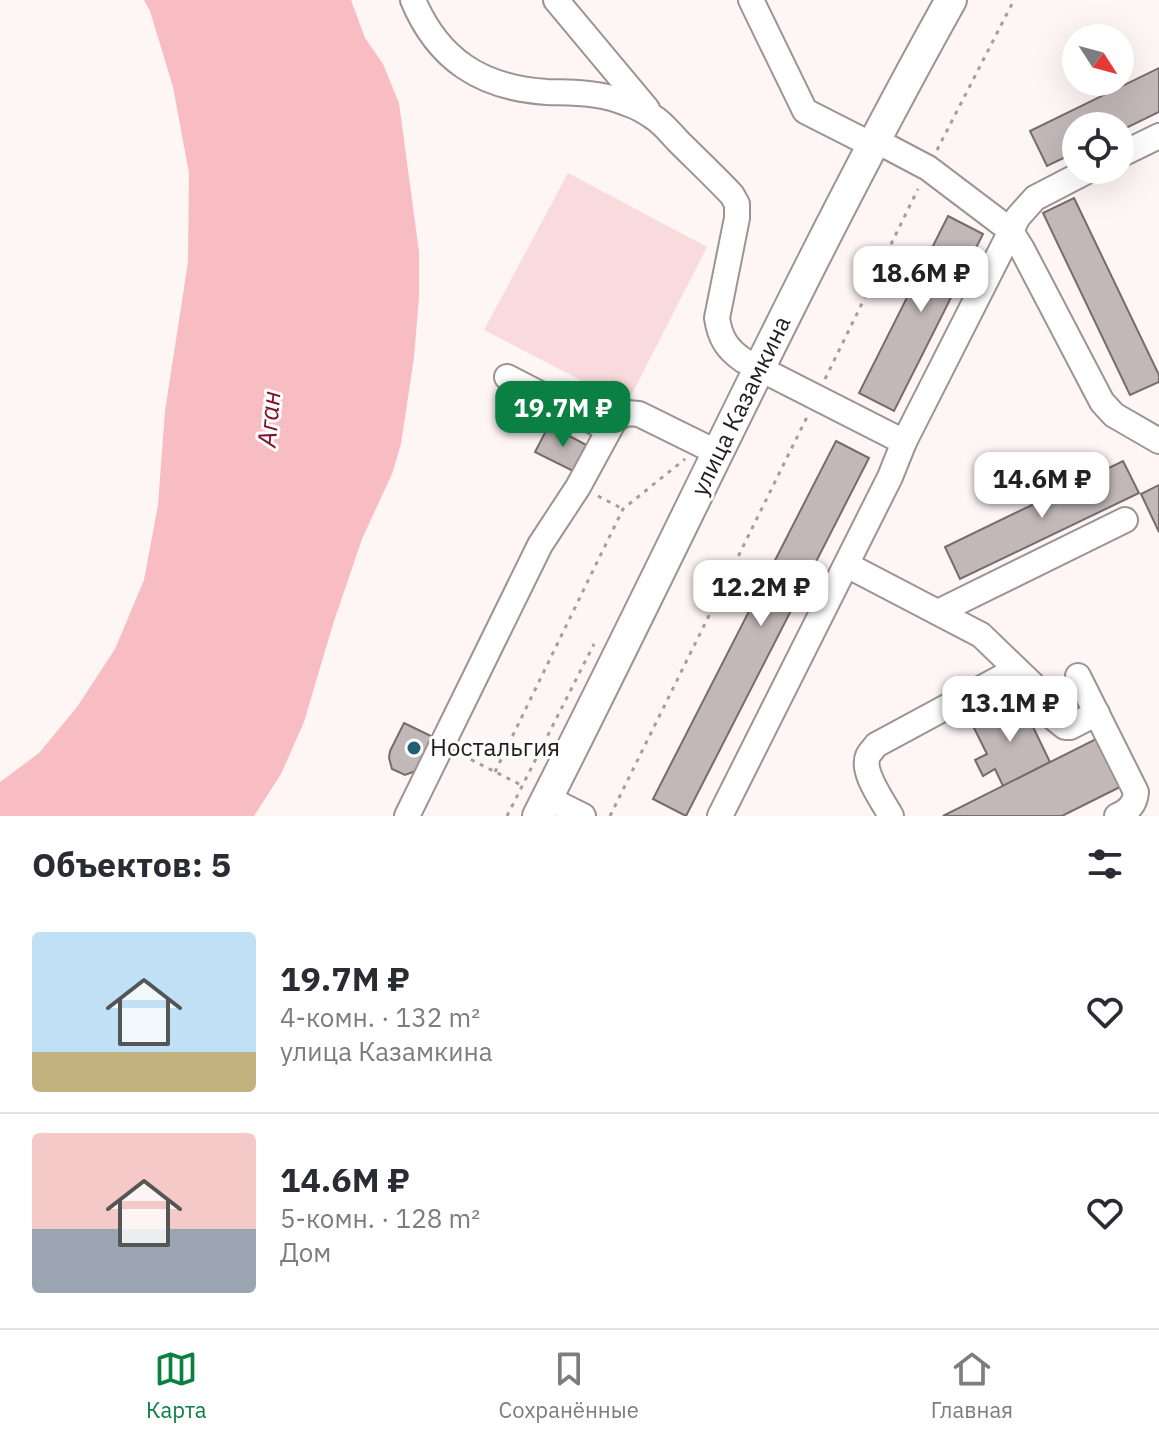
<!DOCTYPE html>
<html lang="ru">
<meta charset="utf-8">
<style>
:root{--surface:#fff;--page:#f7f7f7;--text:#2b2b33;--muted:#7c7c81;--line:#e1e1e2;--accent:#0b8043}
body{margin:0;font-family:"IBM Plex Sans",sans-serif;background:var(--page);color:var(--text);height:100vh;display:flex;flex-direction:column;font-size:30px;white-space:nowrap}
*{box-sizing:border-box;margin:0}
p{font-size:26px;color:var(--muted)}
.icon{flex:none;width:44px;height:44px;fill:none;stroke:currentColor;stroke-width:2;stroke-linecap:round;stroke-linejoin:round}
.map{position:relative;height:816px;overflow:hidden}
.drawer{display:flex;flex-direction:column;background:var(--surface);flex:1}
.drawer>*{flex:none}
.needle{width:52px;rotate:126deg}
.fabs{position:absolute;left:1062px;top:24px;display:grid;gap:16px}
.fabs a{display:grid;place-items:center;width:72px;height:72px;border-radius:50%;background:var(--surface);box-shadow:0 8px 32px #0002;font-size:40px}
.price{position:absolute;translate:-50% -68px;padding:0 18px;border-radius:16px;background:#fff;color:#222;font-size:26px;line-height:52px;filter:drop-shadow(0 2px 4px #0008)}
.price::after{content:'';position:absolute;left:50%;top:48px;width:24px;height:18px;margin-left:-12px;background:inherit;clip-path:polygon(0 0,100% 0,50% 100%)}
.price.current{background:var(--accent);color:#fff}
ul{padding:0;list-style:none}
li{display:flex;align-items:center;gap:24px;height:200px;padding:0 32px}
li+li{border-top:2px solid var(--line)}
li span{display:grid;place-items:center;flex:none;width:224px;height:160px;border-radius:8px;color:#555}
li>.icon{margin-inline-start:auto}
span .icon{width:96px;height:96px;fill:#fffc;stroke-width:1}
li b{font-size:34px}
h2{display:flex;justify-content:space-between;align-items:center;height:96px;padding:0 32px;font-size:34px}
.tab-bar{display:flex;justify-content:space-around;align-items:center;height:112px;border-top:2px solid var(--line);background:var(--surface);font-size:22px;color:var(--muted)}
.tab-bar a{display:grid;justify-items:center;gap:4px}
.tab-bar .current{color:var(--accent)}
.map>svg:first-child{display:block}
</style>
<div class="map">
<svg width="1159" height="816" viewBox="0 0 1159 816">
<rect width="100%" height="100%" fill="#fef5f5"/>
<path fill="#f9dbdd" d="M568 173 707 247 632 394 619 400 484 330Z"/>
<path fill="#f8bdc2" d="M144 0H351L365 38 383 64 399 103 419 252V297L414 357 401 444 392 474 362 539 333 624 304 722 281 774 254 816H0V782L39 753 77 707 115 649 144 580 158 505 165 411 188 262 189 173 173 87 150 11Z"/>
<g fill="#c3b8b9" stroke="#776c6d" stroke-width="2">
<path d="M1159 68V112L1120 131V126H1076V152L1047 166 1030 131Z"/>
<path d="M1074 198 1159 375V382L1130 395 1043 213Z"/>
<path d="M948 216 983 234 894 411 859 393Z"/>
<path d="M549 425 590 447 577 473 535 452Z"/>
<path d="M836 441 869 458 686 816 653 799Z"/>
<path d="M1123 461 1139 493 960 579 945 547Z"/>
<path d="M1159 485V532L1141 494Z"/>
<path d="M1020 700 1050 762 1003 786 995 769 983 776 975 760 987 754 972 724Z"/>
<path d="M404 723 435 738 416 771 405 775 392 769 389 758 390 751Z"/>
<path d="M1096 739 1120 787 1062 816H943Z"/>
</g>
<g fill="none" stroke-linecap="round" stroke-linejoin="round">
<g stroke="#9e9394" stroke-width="28">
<g id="minor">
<path d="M413 0C438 60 482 88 547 92 573 93 600 92 626 103 635 106 645 111 653 117 663 123 671 134 679 142 697 160 715 177 732 195L737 204V218L717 318C720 338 727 349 743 360L904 442"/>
<path d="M556 0 647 109"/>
<path d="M751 0 805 111 872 145"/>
<path d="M875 140 928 168 1010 230 1022 249 1102 402 1114 415 1159 441"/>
<path d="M1120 155 1159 136"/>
<path d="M507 377 608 429"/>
<path d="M847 565 981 635 1034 686 1055 719 1065 727H1070L1097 713"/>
<path d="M938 612 1125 520"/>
<path d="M1078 676 1136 792C1135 805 1128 811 1117 816"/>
<path d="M547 798 583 816"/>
<path d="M407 816 540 545 578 487 615 419 627 413 639 414 718 453"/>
<path d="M720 816 890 477 904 442 1018 217 1035 198 1089 170"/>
<path d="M891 816C883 801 861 772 868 756 869 753 875 747 876 745L1015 670"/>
</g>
</g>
<g stroke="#9e9394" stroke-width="34">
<path id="major" d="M538 816C676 545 802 267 951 0"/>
</g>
<g stroke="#a59e9e" stroke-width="3" stroke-dasharray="4 6" stroke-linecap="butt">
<path d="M937 150 1014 0"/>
<path d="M825 379 918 189"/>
<path d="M598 496 623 509"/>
<path d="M462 755 523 786"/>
<path d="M495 772 623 509 685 459"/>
<path d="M507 816 594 644"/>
<path d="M610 816 808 415"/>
</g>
<use href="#minor" stroke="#fff" stroke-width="24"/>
<use href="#major" stroke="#fff" stroke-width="30"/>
</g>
<circle fill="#1f6074" stroke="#fff" stroke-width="3" cx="414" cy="748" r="8"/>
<g text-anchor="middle" stroke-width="6" stroke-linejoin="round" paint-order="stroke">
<g font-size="24" fill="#221e1e" stroke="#fff">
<text transform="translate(741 406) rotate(-64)" y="8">улица Казамкина</text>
</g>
<g font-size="24" fill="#221e1e" stroke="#fff" text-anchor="start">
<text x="430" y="756">Ностальгия</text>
</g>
<g font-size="26" font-style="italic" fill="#80102e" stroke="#fff">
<text transform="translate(269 419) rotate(-85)" y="9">Аган</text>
</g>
</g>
</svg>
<div class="fabs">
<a><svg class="needle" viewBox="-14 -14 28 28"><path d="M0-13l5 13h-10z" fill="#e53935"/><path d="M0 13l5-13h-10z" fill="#7c7c81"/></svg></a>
<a><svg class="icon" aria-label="locate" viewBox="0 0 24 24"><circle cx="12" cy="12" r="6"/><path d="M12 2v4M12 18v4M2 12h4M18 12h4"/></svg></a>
</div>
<b class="price" style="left:921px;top:314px">18.6M ₽</b>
<b class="price current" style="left:563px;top:449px">19.7M ₽</b>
<b class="price" style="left:1042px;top:520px">14.6M ₽</b>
<b class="price" style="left:761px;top:628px">12.2M ₽</b>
<b class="price" style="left:1010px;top:744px">13.1M ₽</b>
</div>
<section class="drawer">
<h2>Объектов: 5<svg class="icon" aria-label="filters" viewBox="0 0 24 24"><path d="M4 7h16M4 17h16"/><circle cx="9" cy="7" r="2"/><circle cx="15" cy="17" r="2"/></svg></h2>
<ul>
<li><span style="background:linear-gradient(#bfe0f5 75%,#c2b280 0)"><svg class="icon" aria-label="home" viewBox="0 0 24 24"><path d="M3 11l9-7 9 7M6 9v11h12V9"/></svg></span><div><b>19.7M ₽</b><p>4-комн. · 132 m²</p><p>улица Казамкина</p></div><svg class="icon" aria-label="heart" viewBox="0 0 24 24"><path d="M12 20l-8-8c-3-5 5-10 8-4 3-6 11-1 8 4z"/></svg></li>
<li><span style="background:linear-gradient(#f6c9c9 60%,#9aa5b1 0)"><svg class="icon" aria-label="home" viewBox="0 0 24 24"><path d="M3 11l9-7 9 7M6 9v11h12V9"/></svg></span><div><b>14.6M ₽</b><p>5-комн. · 128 m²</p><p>Дом</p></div><svg class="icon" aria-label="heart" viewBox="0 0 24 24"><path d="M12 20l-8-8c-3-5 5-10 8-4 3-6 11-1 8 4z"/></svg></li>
</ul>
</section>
<nav class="tab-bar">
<a class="current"><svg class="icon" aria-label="map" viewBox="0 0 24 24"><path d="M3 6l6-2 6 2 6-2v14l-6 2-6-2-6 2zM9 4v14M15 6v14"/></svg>Карта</a>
<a><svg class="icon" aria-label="saved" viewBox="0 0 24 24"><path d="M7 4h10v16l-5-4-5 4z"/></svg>Сохранённые</a>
<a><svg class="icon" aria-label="home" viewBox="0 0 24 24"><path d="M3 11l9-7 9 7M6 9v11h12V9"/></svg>Главная</a>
</nav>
